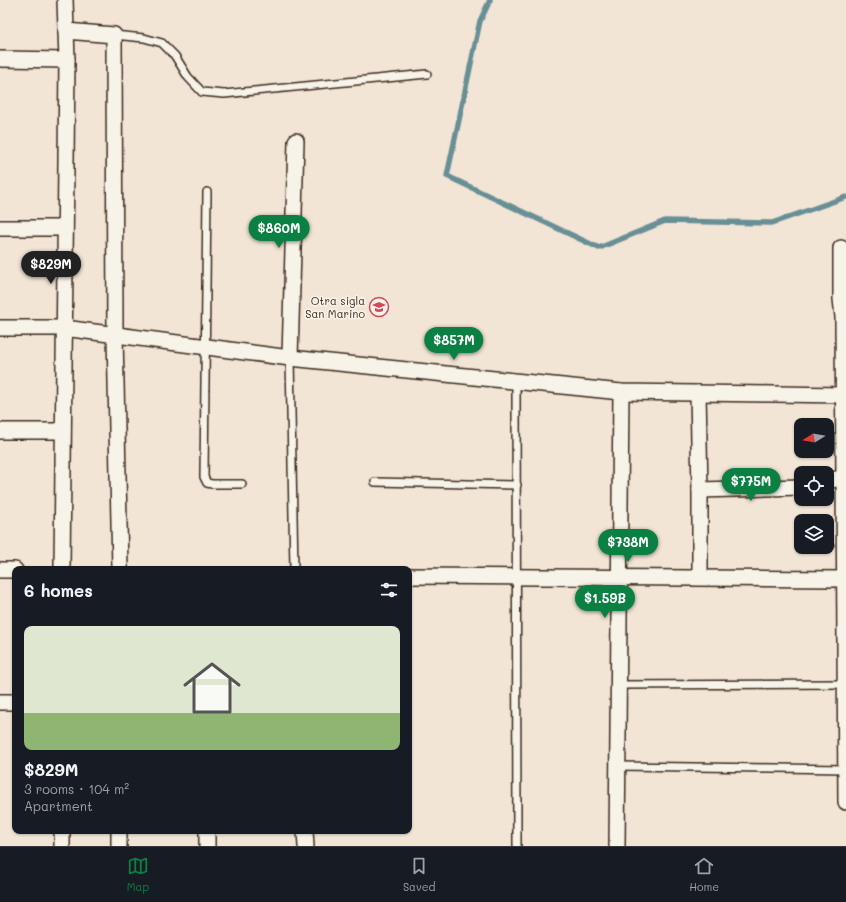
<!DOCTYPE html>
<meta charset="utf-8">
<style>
:root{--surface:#171b24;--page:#20242c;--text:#f1f3f6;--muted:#9ea1a6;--line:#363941;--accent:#0b8043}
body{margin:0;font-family:Mali,sans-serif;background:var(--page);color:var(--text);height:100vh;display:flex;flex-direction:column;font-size:15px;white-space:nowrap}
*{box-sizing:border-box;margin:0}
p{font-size:13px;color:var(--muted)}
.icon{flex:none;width:22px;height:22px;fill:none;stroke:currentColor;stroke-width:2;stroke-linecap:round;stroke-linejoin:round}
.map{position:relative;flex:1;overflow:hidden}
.details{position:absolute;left:12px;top:566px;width:400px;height:268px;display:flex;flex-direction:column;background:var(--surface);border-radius:8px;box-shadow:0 1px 3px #0004}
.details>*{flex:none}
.needle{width:26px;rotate:259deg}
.fabs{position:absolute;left:794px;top:418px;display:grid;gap:8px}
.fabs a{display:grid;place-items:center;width:40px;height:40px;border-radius:8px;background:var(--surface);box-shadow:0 1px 3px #0004;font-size:20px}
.price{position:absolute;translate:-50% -34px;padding:0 9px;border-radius:14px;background:var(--accent);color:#fff;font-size:13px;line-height:26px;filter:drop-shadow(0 1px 2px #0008)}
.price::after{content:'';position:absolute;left:50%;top:24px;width:12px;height:9px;margin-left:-6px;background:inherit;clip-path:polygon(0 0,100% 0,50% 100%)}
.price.current{background:#222;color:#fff}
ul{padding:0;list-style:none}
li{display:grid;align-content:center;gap:8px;height:212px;padding:0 12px}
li+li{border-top:1px solid var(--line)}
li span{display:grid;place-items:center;height:124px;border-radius:8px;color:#555}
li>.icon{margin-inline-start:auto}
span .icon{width:72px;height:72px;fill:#fffc;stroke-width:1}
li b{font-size:17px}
h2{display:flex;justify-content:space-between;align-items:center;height:48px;padding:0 12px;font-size:17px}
.tab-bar{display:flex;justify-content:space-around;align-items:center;height:56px;border-top:1px solid var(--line);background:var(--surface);font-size:11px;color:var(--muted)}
.tab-bar a{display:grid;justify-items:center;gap:2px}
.tab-bar .current{color:var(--accent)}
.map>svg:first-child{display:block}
</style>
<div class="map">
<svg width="846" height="846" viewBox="0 0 846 846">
<rect width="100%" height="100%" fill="#f2e5d6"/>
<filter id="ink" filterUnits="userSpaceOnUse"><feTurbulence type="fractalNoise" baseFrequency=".025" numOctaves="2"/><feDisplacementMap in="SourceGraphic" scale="8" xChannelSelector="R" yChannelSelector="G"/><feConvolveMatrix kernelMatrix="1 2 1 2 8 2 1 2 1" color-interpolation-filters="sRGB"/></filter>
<g filter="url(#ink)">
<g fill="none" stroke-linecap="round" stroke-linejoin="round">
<path stroke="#678f95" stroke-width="5.5" d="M490 0 480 21 447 176 599 248 665 221 772 223 846 197"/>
<g stroke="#3b2a1e" stroke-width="10">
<g id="lane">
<path d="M114 35 144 38 162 43 175 56 188 77 202 92 224 94 427 74"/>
<path d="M207 192 204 477 207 483 212 484H242"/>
<path d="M290 358 294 569"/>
<path d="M516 381 517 846"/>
<path d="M375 482 517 485"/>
<path d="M618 685 845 684"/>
<path d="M618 766 846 769"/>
</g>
</g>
<g stroke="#3b2a1e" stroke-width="18">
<g id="street">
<path d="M66 31 114 35 115 335 120 569"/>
<path d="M0 59 67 60"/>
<path d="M0 228H65"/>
<path d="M841 248V299L843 317 846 802"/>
<path d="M0 328H64L290 358 621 392 844 395"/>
<path d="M290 358 296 141"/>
<path d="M698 393 700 490V577"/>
<path d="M0 431H63"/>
<path d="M827 481 846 477"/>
<path d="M700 490 801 487"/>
<path d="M62 569 67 60 65 0"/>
<path d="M0 570H15"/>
<path d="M409 576 846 579"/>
<path d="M0 702H15"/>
<path d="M62 831V846"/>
<path d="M305 831 306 846"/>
<path d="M119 846V831"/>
<path d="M207 846V831"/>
<path d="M617 846 621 392"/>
</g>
</g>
<use href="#lane" stroke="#f7f3e8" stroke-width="7"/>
<use href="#street" stroke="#f7f3e8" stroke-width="15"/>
</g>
</g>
<defs>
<g id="school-ring" transform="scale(1)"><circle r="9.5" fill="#f7f3e8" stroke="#d1495b" stroke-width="1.5"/><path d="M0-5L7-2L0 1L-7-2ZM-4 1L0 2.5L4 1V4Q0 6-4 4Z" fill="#d1495b"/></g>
</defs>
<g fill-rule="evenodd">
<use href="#school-ring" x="379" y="307"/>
</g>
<g text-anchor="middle" stroke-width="3" stroke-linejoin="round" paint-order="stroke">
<g font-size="11" fill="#3b2a1e" stroke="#f7f3e8" text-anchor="end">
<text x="365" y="305">Otra sigla<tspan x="365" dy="13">San Marino</tspan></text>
</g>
</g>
</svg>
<div class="fabs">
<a><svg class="needle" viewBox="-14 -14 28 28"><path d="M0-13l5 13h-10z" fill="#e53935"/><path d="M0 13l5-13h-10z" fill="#9ea1a6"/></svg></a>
<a><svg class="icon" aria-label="locate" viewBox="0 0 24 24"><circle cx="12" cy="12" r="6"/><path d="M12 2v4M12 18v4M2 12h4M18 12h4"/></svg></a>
<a><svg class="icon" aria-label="layers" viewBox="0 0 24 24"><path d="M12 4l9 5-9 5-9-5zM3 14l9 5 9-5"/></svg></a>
</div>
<b class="price" style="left:279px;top:249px">$860M</b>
<b class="price current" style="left:51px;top:285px">$829M</b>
<b class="price" style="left:454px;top:361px">$857M</b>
<b class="price" style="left:751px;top:502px">$775M</b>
<b class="price" style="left:628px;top:563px">$738M</b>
<b class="price" style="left:605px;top:619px">$1.59B</b>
<section class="details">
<h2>6 homes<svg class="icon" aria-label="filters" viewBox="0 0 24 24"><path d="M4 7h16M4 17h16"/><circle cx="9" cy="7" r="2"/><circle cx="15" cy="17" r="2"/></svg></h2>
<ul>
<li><span style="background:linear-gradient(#dfe7d0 70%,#8fb573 0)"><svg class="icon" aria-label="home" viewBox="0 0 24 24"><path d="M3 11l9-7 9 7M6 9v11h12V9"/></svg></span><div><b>$829M</b><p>3 rooms · 104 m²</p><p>Apartment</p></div></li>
</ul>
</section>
</div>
<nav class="tab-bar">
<a class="current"><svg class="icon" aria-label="map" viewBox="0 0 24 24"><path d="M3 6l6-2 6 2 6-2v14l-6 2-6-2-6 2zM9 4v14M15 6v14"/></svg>Map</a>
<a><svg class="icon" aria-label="saved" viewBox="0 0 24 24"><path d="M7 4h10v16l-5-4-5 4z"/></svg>Saved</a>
<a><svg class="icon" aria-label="home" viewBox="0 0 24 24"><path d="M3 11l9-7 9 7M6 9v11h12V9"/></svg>Home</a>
</nav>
